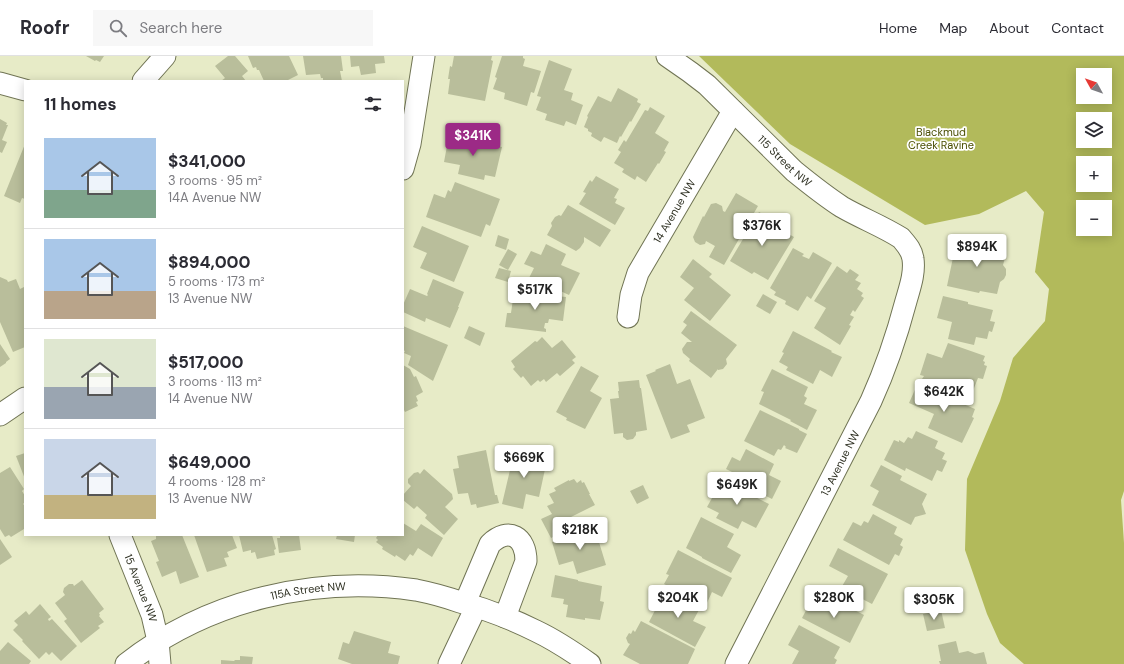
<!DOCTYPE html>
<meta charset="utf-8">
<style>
:root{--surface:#fff;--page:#f7f7f7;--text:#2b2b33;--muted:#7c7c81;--line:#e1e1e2;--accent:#9c2a86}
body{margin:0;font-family:"DM Sans",sans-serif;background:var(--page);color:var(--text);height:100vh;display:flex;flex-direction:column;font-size:15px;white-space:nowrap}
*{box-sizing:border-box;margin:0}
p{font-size:13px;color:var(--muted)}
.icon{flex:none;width:22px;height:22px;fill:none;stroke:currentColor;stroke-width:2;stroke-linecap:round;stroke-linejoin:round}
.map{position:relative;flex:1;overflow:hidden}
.sheet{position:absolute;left:24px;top:24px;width:380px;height:456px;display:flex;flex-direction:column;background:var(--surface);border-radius:0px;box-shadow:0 2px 10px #0003}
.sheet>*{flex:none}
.needle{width:26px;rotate:310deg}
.buttons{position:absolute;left:1076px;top:12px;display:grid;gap:8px}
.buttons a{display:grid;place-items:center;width:36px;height:36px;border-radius:0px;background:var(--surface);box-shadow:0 2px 10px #0003;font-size:20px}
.price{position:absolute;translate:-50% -34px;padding:0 9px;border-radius:4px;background:#fff;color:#222;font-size:13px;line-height:26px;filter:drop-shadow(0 1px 2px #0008)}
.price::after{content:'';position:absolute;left:50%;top:24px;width:12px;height:9px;margin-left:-6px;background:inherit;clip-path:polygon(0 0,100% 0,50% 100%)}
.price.selected{background:var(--accent);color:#fff}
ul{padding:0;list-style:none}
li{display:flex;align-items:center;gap:12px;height:100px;padding:0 20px}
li+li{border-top:1px solid var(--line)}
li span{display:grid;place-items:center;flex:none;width:112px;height:80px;border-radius:0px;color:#555}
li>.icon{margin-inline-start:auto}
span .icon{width:48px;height:48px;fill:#fffc;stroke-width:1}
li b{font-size:17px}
h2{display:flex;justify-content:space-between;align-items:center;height:48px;padding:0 20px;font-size:17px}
header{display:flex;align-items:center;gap:24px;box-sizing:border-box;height:56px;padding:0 20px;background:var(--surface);border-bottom:1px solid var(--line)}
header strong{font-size:19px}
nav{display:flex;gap:22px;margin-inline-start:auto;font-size:14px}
.search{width:280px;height:36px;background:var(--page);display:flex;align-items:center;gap:10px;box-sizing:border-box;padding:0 14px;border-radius:0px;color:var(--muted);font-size:15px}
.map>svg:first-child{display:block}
</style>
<header>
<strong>Roofr</strong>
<div class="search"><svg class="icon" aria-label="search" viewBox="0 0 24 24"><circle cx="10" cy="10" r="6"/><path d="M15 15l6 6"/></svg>Search here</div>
<nav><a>Home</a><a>Map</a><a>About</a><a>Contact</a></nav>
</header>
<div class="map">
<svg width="1124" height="608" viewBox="0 0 1124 608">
<rect width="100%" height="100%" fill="#e7ebc7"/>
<path fill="#b2ba5b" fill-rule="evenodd" d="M699 0H1124V435L1121 444 1124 487V608H1024L1000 587 987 558 965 494 967 423 1000 345 1013 302 1045 265 1049 233 1035 216 1044 156 1026 135 979 158 925 169 790 88ZM1083 19H1105V41H1083ZM1083 63H1105V85H1083ZM1083 107H1105V129H1083ZM1083 151H1105V173H1083Z"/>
<g fill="#b9be9b">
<path d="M86 0H104L100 6 96 4 95 5Z"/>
<path d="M228 0H235L248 15 242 20 246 25H221L225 22 215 10Z"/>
<path d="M248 0H289L298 19 288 24 289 25H264L259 14H257L256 11 253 12Z"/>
<path d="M303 0H341L343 15H340L342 25H323V22H321L320 18 306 19Z"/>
<path d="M350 0H384L385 7 375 8 376 17 361 19 359 10 351 11Z"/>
<path d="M454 0H492L491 4 493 5 485 45 448 38 450 23H448L450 10 452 11Z"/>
<path d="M502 0H523V2L525 3 523 10 541 15 534 37 531 36 527 50 504 43 505 37 493 33 497 22 495 21Z"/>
<path d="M549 4 572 13 564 34 573 37 571 44 583 49 576 69 566 65 564 70 545 64 547 58 536 54 541 41 537 40Z"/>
<path d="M618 32 638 43 637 46 641 48 631 66 630 65 621 81 620 80 617 87 604 81 601 86 591 80 592 77 588 75V73L584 71 588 61 587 60 598 40 611 46Z"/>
<path d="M650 51 665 60 655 77 669 86 664 95 666 96 659 108 658 107 646 126 637 120 635 124 622 116 624 113 614 107 621 96 618 94 624 84 626 86 645 54 648 55Z"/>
<path d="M0 63 7 67 6 69H8L2 84 7 86 2 97 0 96Z"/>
<path d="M449 79 502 91 495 121 485 119 484 124 458 118 460 109 444 106Z"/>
<path d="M25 88V143L22 142 20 147 4 140Z"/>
<path d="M596 120 619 133 614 142 617 143 615 147 625 152 615 169 579 148 586 137 583 136 590 124 592 126Z"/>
<path d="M455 126 500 143 490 170 486 168 481 181 426 161 434 138 445 142 448 134 451 136Z"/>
<path d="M736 137 758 150 724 209 709 201 715 190 706 185 705 188 700 189 695 186 693 181 703 160 704 161 711 148 716 147 722 150 723 155 725 156Z"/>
<path d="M568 149 611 174 600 191 584 181V186L580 192 576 195 547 179 552 170 551 167 555 161 559 159 561 160Z"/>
<path d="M759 156 780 168 778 172 794 181 768 224 754 216 752 218 730 205Z"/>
<path d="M422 170 469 190 454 226 420 212 427 197 413 191Z"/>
<path d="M498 179 509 183 506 194 495 190Z"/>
<path d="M970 181 995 187 992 199 1005 202 1003 209 1006 213V219L1004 223 1000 226 997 238 980 235 979 237 947 230 954 197 962 199 964 190 968 191Z"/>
<path d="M546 188 566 198 561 209 580 217 569 239 543 227 542 228 529 222 534 212 524 208 531 195 541 199Z"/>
<path d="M793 192 804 198 802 200 809 203 813 196 832 207 811 243 807 240 798 255 785 248 786 245 774 239 776 236 770 232Z"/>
<path d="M508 193 517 198 508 214 499 209Z"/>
<path d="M693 203 712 218 709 221 731 239 710 265 684 244 694 232 680 221Z"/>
<path d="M837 210 847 217 850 213 859 219 855 224 861 227 857 233 863 237 861 240 864 242 855 256 853 254 850 259 854 261 849 269 851 270 840 289 814 272 826 252 814 245Z"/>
<path d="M499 212 511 215 508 226 495 222Z"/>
<path d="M0 221 7 224 8 226 16 223 20 233 24 231 25 233V291L13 296 0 266Z"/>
<path d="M433 223 464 236 458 251H459L450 272 426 262 425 266 403 256V249L410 233 427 240 428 239 427 238Z"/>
<path d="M528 234 546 236V239L566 241 563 265 549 263 548 267H545L544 272 546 273V276L505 271 507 257H511L514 236 528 237Z"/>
<path d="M763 238 777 246 770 258 756 250Z"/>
<path d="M943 240 968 246V248L993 254 990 265 995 266 992 276 989 275 987 283 976 281 974 289 948 283 952 266 937 262Z"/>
<path d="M691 255 737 289 726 303 727 308 723 313 718 314V313L711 322 689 305 690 303 683 297 682 293 687 286H692L681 277 687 269 683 266Z"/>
<path d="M403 270 448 289 433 325 408 309 411 300 404 297 405 295 403 294Z"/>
<path d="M469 270 485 277 480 290 464 282Z"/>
<path d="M793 275 832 295 831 296 842 301 832 321 820 314 813 328 786 314 788 311 779 306 784 297 782 296Z"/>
<path d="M542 281 552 292 562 284 576 301 572 304 575 307 560 320 557 317 546 326 544 323 540 326 538 324 531 330 523 320 521 322 513 313 515 311 511 305 535 285 537 286Z"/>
<path d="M948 287 985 300 983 305 985 306 984 309 987 310 983 323 978 322 972 337 946 329 945 331 922 323 924 320 920 319 927 297 942 302Z"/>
<path d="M0 288 10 303 6 306V307L0 311Z"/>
<path d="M670 308 677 328 690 323 705 362 687 369 690 376 671 383 646 319 656 315 655 314Z"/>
<path d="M403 309 410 313 414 321 416 320 423 336 416 340 418 345 416 346 418 350 405 356 403 352Z"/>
<path d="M581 310 599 320 590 335 602 342 585 373 566 364 567 362 556 356Z"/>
<path d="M772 313 808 331 804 340 807 342 804 348 817 354 807 374 790 365 791 364 759 348 764 336 761 335Z"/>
<path d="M639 324 640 332H641L647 374 636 376V379L633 383 627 384 623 381V377L614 378 610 343 619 342 618 335H619L618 326Z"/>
<path d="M918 327 931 333V334L975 353 972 361 974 362 962 387 928 372 934 358 909 347Z"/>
<path d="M760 354 799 373V374L807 378 797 397 785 392 786 391 784 389 781 394 778 393 774 400 744 385Z"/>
<path d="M916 375 938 385 935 392 945 397 942 403 947 405 942 416 937 414 932 425 906 412 905 415 884 404 894 384 899 386V384L904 387 908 381 912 383Z"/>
<path d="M746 393 774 408 769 419 781 425 772 443 731 423 734 417 726 413 732 401 740 405Z"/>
<path d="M486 394 495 439H497L499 447 477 452 476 448 471 449 468 437 458 438 453 413 459 412 457 400Z"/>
<path d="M25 397V423L16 400Z"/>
<path d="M514 397 526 400V398L529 399 530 398 539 400V402L547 404 539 441 526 438 523 453 502 448Z"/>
<path d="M881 409 902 420 900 424 927 438 922 448 926 458 915 461 911 469 872 449 879 435 870 430Z"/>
<path d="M10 411 24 433 22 435 25 440V446L23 448 24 449H25L24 473 11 481 9 479 5 481 0 473V417Z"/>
<path d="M424 413 452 438 453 443 445 451 458 463 444 479 425 462 427 459 417 450 414 453 403 444V439L411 430 408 427V423L414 417 418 416 420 418Z"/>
<path d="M574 423 577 427 581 424 582 427 584 426 590 438H589L595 449 567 463 572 471 551 482 541 463 552 458 547 450 554 447 549 438 556 435 554 432 569 424V425Z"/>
<path d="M722 424 769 448 756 472 742 465 738 473 716 462 719 457 707 451Z"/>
<path d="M643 429 649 442 637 448 630 435Z"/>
<path d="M873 458 897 471 894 478 903 483 900 489 903 491 899 500 895 498 889 509 843 484 853 466 861 470 864 465 868 467Z"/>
<path d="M701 461 734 478 727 491 741 499 731 517 702 502V501L686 492Z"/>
<path d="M403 467 416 475 421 468 443 482 432 501 418 492 413 500 410 498 405 505 396 499 395 501 382 493 383 491 376 486 378 484 376 482 378 479H403Z"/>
<path d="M595 473 606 509 577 518 573 505 559 509 552 486Z"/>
<path d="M156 479H182L199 521 180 528 176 515 162 521 156 506 159 505 151 485 156 483Z"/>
<path d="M194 479H232L237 492 227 496 229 501 224 502 227 510 207 516Z"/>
<path d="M239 479H272L276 493 274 494 275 499 257 503 255 496 251 497V494L243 496Z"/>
<path d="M280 479H299L301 494 279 497 277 482H280Z"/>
<path d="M337 479H355L354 486 336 483Z"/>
<path d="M0 483 12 501 0 509Z"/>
<path d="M838 492 888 518 872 548 841 532 848 520 829 510Z"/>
<path d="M678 494 732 522 722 541 712 536 706 549 664 528 669 519 666 518Z"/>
<path d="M555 519 578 524V525L602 530 600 545 604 546 600 564 585 562V564L566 561 568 549 563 548 564 543 551 541Z"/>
<path d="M82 524 104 553 99 557 100 559 99 560 104 566 98 570 100 572 81 587 64 565 67 563 55 547 65 539 63 536 64 532 69 528H73L74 530Z"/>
<path d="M664 537 675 543 676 540 700 552 693 565 706 571 695 591 649 566Z"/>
<path d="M812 543 828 551 833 543 864 559 850 587 802 562Z"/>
<path d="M40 548 51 561 48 563 49 565 52 563 77 590 61 605 52 596 49 599 46 596 39 603 22 585 23 584 13 574 18 569 14 565 26 555 29 559Z"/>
<path d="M941 554 945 572 927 575 923 558Z"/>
<path d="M641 565 695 593 688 608H640L623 599 630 588 628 587 626 582 629 577 631 578 633 574 635 576Z"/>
<path d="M799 569 840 591 834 602 837 604 835 608H792L799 595 788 589Z"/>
<path d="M354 575 391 586 388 597 400 600 398 608H352L338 603 343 586 349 588Z"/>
<path d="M956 585 959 597 968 595 975 598 984 596 987 608H940L939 605H941L938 589Z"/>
<path d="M8 586 31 605 29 608H0V595Z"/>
<path d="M240 600 253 601 252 608H221V604L234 605 235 604H240Z"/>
</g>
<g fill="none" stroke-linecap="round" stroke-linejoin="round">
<g stroke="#707454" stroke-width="23">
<g id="minor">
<path id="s1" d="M667 0 690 16 707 29 794 115C810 128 825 140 842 151 861 162 882 170 901 182 906 188 912 194 913 203 915 217 910 231 906 245 897 279 886 312 871 345L736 608"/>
<path d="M143 25 165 0"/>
<path d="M0 27 25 34"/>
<path d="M403 113 410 88 424 0"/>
<path id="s2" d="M628 261 631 239 638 217 733 55"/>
<path d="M0 359 25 342"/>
<path id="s3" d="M120 479 152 559 158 585 160 608"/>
<path d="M465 547 490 488C509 470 526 481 526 505L505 561"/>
<path id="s4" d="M126 608C208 544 315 519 416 534 431 537 446 541 460 546 486 553 512 563 536 575 555 584 573 596 590 608"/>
<path d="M449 608 476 551"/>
</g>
</g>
<use href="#minor" stroke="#fff" stroke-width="21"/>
</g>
<g text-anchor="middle" stroke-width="3.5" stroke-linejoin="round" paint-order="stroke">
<g font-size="11" fill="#4c5005" stroke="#fff">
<text x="941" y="80">Blackmud<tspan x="941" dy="13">Creek Ravine</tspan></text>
</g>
<g font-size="11" fill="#2e3022" stroke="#fff">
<text dy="4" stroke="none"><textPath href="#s1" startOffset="158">115 Street NW</textPath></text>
<text dy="4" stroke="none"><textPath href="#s2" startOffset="117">14 Avenue NW</textPath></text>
<text transform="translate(840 407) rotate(-63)" y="4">13 Avenue NW</text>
<text dy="4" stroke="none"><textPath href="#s3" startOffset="57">15 Avenue NW</textPath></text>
<text dy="4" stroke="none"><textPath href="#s4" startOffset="199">115A Street NW</textPath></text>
</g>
</g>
</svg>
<div class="buttons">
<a><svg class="needle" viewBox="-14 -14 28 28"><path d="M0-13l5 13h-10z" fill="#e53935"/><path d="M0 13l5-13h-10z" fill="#7c7c81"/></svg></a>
<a><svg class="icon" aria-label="layers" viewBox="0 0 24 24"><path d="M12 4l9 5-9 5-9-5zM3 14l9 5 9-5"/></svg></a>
<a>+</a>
<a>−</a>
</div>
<b class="price selected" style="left:473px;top:101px">$341K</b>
<b class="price" style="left:762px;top:191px">$376K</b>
<b class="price" style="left:977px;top:212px">$894K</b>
<b class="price" style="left:535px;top:255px">$517K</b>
<b class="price" style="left:944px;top:357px">$642K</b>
<b class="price" style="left:524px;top:423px">$669K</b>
<b class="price" style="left:737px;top:450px">$649K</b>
<b class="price" style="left:580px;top:495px">$218K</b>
<b class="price" style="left:678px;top:563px">$204K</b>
<b class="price" style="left:834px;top:563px">$280K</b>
<b class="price" style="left:934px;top:565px">$305K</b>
<section class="sheet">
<h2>11 homes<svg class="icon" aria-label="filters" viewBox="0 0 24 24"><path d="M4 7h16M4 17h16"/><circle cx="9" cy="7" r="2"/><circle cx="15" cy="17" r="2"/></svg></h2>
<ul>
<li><span style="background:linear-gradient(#a9c7e8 65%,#7fa58c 0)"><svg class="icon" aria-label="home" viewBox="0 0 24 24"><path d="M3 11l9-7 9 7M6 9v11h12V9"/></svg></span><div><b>$341,000</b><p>3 rooms · 95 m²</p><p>14A Avenue NW</p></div></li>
<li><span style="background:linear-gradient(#a9c7e8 65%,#b9a48a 0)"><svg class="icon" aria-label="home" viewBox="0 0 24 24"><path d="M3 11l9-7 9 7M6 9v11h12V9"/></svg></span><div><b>$894,000</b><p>5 rooms · 173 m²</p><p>13 Avenue NW</p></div></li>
<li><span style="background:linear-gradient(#dfe7d0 60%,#9aa5b1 0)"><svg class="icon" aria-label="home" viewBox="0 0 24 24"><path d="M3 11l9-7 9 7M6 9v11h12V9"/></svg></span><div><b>$517,000</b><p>3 rooms · 113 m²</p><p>14 Avenue NW</p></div></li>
<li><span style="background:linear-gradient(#c9d6e8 70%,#c2b280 0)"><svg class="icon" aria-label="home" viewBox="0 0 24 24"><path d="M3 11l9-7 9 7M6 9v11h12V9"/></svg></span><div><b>$649,000</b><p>4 rooms · 128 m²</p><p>13 Avenue NW</p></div></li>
</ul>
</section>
</div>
